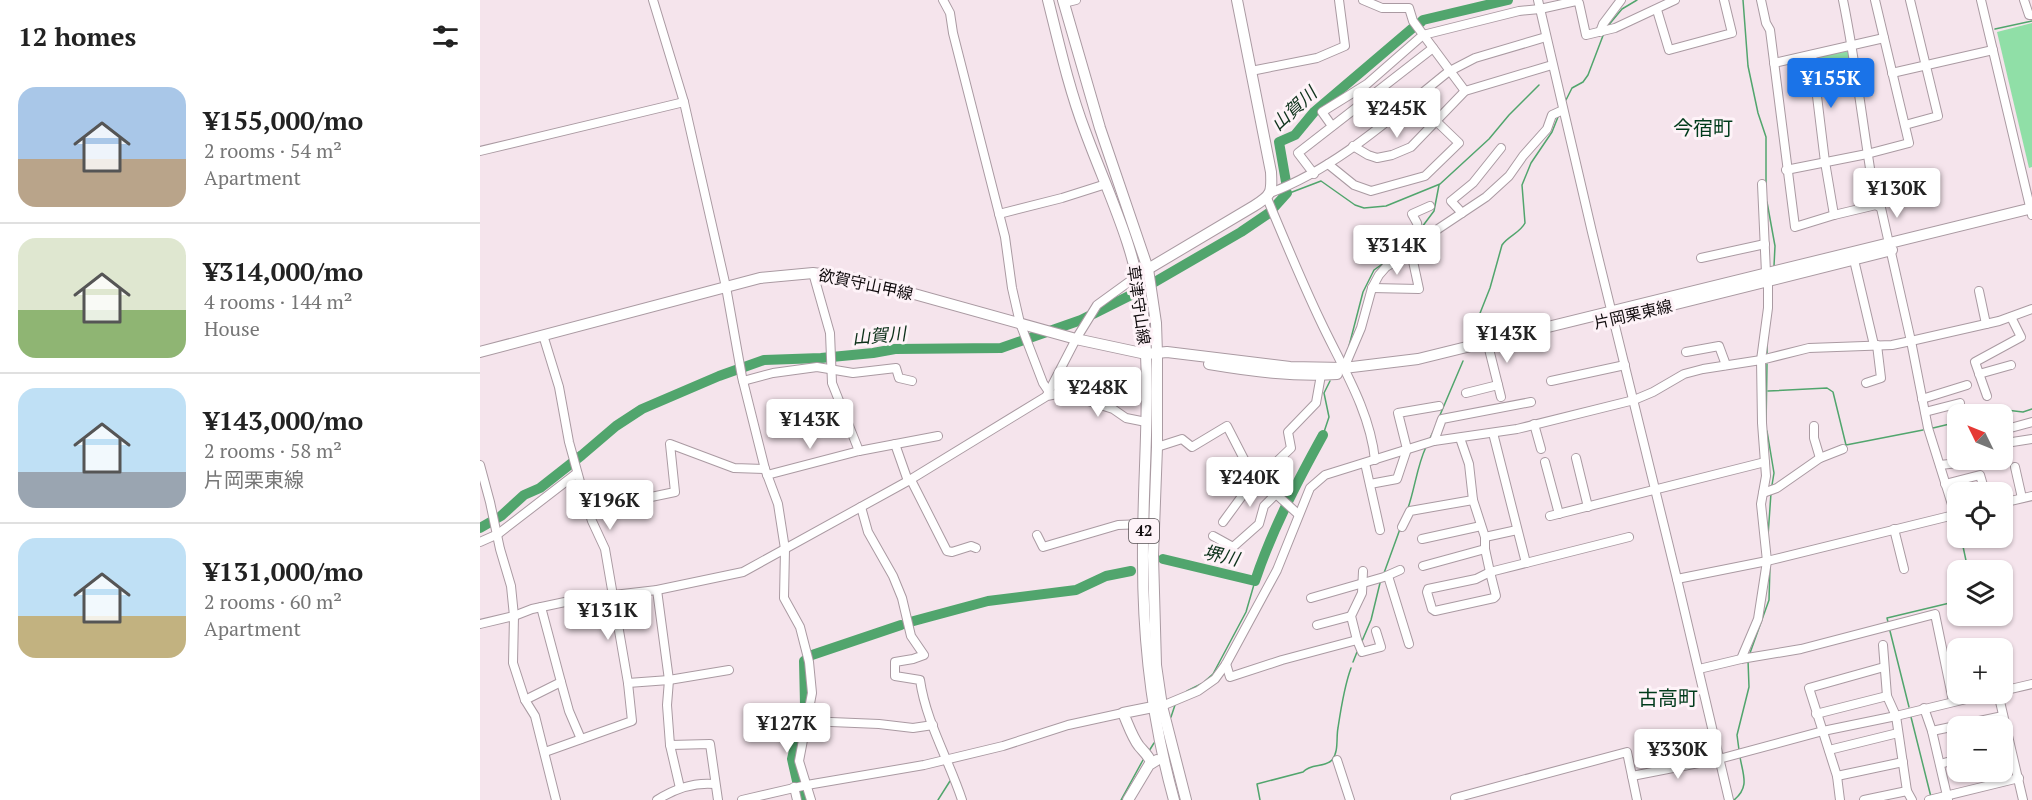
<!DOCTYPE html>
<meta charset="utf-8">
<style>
:root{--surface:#fff;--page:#f2f2f2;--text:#222;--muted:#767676;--line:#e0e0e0;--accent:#1a73e8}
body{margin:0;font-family:"PT Serif","Noto Sans JP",serif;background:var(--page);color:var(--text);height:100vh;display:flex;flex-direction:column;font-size:22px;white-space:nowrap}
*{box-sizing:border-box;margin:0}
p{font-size:20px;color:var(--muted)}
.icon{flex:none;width:33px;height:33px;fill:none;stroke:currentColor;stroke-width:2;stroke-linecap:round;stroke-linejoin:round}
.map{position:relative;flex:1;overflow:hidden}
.sheet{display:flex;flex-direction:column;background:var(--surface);width:480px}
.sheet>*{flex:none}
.needle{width:39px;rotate:313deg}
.fabs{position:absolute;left:1467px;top:404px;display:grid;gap:12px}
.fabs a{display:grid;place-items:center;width:66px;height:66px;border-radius:12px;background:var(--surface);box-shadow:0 2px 4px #0004;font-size:30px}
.price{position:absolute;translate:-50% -51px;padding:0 14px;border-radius:6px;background:#fff;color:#222;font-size:20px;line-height:39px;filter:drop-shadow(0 2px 3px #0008)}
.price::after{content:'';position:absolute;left:50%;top:36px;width:18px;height:14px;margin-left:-9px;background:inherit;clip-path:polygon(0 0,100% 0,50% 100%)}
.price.selected{background:var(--accent);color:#fff}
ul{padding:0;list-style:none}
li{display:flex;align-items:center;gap:18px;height:150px;padding:0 18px}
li+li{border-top:2px solid var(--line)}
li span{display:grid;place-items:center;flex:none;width:168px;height:120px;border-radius:18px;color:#555}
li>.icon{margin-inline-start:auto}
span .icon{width:72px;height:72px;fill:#fffc;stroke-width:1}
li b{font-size:26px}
h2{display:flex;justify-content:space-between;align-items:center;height:72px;padding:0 18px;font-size:26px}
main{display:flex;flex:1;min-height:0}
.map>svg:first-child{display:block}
</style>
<main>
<section class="sheet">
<h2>12 homes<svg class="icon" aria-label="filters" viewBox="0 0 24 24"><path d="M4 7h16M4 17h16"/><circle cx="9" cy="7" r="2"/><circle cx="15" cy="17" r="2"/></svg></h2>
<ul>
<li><span style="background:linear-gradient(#a9c7e8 60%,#b9a48a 0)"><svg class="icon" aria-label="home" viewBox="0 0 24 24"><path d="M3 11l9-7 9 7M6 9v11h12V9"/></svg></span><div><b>¥155,000/mo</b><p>2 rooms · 54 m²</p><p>Apartment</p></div></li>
<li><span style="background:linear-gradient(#dfe7d0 60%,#8fb573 0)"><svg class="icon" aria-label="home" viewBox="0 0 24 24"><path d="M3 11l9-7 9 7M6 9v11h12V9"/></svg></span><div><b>¥314,000/mo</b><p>4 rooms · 144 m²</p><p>House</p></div></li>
<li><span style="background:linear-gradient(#bfe0f5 70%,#9aa5b1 0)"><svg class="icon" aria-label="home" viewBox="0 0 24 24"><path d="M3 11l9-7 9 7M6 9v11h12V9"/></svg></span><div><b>¥143,000/mo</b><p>2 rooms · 58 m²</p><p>片岡栗東線</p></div></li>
<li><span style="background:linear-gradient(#bfe0f5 65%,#c2b280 0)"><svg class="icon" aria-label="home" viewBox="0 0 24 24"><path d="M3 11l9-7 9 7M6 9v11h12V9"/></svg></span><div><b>¥131,000/mo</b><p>2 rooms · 60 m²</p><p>Apartment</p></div></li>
</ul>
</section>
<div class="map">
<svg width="1552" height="800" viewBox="0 0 1552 800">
<rect width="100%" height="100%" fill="#f5e4ec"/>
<g fill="#90dfa7">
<path d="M1552 23V167L1549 168 1517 32Z"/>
<path d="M1368 51 1373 84 1338 91 1334 58Z"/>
</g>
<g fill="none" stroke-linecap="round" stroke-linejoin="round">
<g stroke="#51a56d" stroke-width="1.5">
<path d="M1263 0 1268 66 1278 113 1286 137V183"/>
<path d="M1127 27 1142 9 1157 0"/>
<path d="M1515 29 1552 21"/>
<path d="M1086 100 1092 88 1103 82 1108 75 1124 33"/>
<path d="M807 194 841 181 875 205 884 208 906 206 960 184 1009 139 1029 115 1059 85"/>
<path d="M1287 202 1295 246 1294 266"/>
<path d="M942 227 954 211 959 185"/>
<path d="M989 341 1010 288 1022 245C1028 236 1040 233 1045 223L1042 185 1051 163 1072 132 1078 117"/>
<path d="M1287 345V353"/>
<path d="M869 346 883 292 894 270 925 248 934 237"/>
<path d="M1288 391 1347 388 1353 392 1366 445 1443 430"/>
<path d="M1509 414 1526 410 1543 412 1552 409"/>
<path d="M960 415 983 361"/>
<path d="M1286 426 1287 364"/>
<path d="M1453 428 1478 422"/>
<path d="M1287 431 1294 473 1292 485"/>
<path d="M843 435 849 417 844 393 850 381"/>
<path d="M949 440 955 428"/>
<path d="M928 508C935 488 937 466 946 447"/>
<path d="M1288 536 1291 493"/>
<path d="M1481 537 1488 570"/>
<path d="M904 573 920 529"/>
<path d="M1408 622 1407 618 1478 601"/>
<path d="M1410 631 1429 707"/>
<path d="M882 641 891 620 900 583"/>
<path d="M1270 653 1289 600 1290 565"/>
<path d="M873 662 877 652"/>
<path d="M725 681 733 674 766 612 775 581"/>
<path d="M707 691 721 684"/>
<path d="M691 717 695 705"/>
<path d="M1431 717 1451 797"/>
<path d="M1259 750 1257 735 1269 687 1268 660"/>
<path d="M669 751 674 743"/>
<path d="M458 800 470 781"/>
<path d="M641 800 663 760"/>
<path d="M780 800 777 784 823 772C831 763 845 768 852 760 859 752 856 737 858 728 861 708 864 687 871 668"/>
<path d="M1254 800C1270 787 1263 775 1260 757"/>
</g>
<g stroke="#51a56d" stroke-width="10">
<path d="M940 23 943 20 1028 0"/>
<path d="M806 182 799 142 815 135 834 112 935 26"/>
<path d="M0 528 21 516 44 495 60 488 102 455 136 426 162 409 239 376 284 360 341 358 393 353 415 349 521 348 601 320 661 290 761 232 789 213 807 193"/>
<path d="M683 559 775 581C792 530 817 482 843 435"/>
<path d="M430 622 508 601 596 590 626 576 651 571"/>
<path d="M317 781 312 759 325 705 324 661 332 655 421 625"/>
<path d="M320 791 323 800"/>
</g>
<g stroke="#aa9aa2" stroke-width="10">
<g id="minor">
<path d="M173 0 204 102 246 287 262 377 285 469 298 504 305 549 304 598 320 627 329 662 332 693 319 761 331 800"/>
<path d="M463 0 470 13 473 33 525 237 532 288 540 323 563 383 569 392"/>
<path d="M883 0 902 8H929L933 21 985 91"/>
<path d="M1058 0 1112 232 1197 579 1249 800"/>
<path d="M1281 0 1286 23 1290 30 1315 227 1354 215 1396 205"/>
<path d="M1363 0C1377 68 1384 137 1396 205L1401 208 1431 341 1448 428 1475 514"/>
<path d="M1501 0 1552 215"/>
<path d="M1544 0 1549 15H1552"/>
<path d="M584 3 596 0"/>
<path d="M1177 10 1189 50 1252 33 1244 0"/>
<path d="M1120 32 1123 24 1141 0"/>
<path d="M1332 55 1345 162 1354 215"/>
<path d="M1294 63 1404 38"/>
<path d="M771 71 837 58 865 46 859 0"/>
<path d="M1412 73 1513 50"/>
<path d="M885 102 902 124"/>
<path d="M1425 125 1458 116 1430 0"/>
<path d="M852 126 842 112 887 84 943 35 1039 11 1060 9 1096 1 1099 3 1106 35 1135 28 1195 0"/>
<path d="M873 146 888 155 897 158 912 155 931 147 985 91 1072 65"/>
<path d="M0 151 204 102"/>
<path d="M848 164 874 185 891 191 945 176 979 143 956 121"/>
<path d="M1306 170 1387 154 1429 143 1395 0"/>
<path d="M834 174 818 153 953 48"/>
<path d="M1282 184 1286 273"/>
<path d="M790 193C857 168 913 116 968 72L995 58 1066 37"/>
<path d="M787 198C804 239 821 280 840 320 861 365 890 410 895 460"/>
<path d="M982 213 971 201 993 183 1021 148"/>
<path d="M519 214 582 198 626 184"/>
<path d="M940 244 937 223 932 214 950 206"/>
<path d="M1221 258 1285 244"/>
<path d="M1374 260 1394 345"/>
<path d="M333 273 350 333 352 383 379 451"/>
<path d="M892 288 939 289 931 252"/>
<path d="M1499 291 1506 324"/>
<path d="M63 335 79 387 89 442 102 489 112 521 125 549 148 683 152 721 65 752"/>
<path d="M1009 349 1021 397"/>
<path d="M1206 352 1239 346 1246 365"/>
<path d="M864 368 881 328 892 288 899 275 906 267 931 252 952 233 1006 197 1029 176 1043 156 1067 129 1072 115 1083 110"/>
<path d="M1499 374 1531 365"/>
<path d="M263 381 293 373 337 367 373 373 416 368 419 378 432 381"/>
<path d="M1071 381 1145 365"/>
<path d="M1386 383 1401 378 1397 345"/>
<path d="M986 393 1018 385"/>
<path d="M567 395 596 339 617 305 657 276"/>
<path d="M1507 396 1495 362 1541 337 1531 317"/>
<path d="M1442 399 1487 385"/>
<path d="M1445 412 1480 403"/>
<path d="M1552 422 1523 430 1526 443 1552 439"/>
<path d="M1054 424 1061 449"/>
<path d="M1334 426V438L1340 458"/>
<path d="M1013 433 1046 563 1149 537"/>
<path d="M1476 435 1478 440"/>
<path d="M980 438 989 464 993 500 1005 537 1037 530"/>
<path d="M954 441 962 419 1051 402"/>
<path d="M415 444 428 481"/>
<path d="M677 447 702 439 712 447 747 426 766 463 796 494 818 514"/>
<path d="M1096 458 1108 507"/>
<path d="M1065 462 1079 514"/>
<path d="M885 463 900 530"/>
<path d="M0 465 10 502 20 549 31 586 34 616 33 663 45 700 55 716 76 800"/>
<path d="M1460 465 1497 461"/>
<path d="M1535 467 1542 498"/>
<path d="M287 475 379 451 458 436"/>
<path d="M431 480 467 551 472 552 491 546 496 548"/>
<path d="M890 484 917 479 927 449 918 413 959 406"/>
<path d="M1465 484 1500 475 1505 492"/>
<path d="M1283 493 1297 488 1340 458 1363 449"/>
<path d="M1522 503 1552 496"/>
<path d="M381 507 388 532 413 576 422 598 431 636 444 655 433 659 415 662V676L440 680C446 722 469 760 482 800"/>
<path d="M109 510 195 492 190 444 254 468 285 469"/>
<path d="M1070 516 1285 462"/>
<path d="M743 522 765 492 811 448 808 432 836 403 841 375"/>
<path d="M922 527 930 511 993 500"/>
<path d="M1414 529 1424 569"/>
<path d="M557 535 563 547 638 525 664 524"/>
<path d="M733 536 753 547 779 524 784 506 796 494"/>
<path d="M1005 537V549L1010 572 1046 563"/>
<path d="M942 539 1001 526"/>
<path d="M0 542 18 534 97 473"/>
<path d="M943 566 1005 549"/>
<path d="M883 571 882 593 871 616 877 640 882 652 901 647 896 631"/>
<path d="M1010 572 1016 596 1014 598 955 611 952 609 947 592 948 589 996 579Z"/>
<path d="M908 576 929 644"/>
<path d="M1197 579 1287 561 1478 514"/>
<path d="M177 590 189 680 187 705 190 745 230 744 238 800"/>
<path d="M831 598 904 577 920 570"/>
<path d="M0 624 34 616 52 609 99 599 177 590 263 572 428 481 567 396 577 394 590 395 633 409 646 418 666 422"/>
<path d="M837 625 871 616"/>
<path d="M1403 645 1407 696 1416 716 1427 791 1432 800"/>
<path d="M1261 659 1278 619 1287 561 1281 504 1286 476 1282 423 1281 360 1288 308V282"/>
<path d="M746 664 750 677 802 660 877 640"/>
<path d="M1219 669 1261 659 1321 649 1455 614 1473 701"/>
<path d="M81 682 89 711 101 739"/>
<path d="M148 683 189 680 249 670"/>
<path d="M1522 691 1552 684"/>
<path d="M1518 693 1543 800"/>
<path d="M45 700 81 682 61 607"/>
<path d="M682 706 718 691 735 679 746 664 797 570 830 488 845 475 954 441 1037 429 1154 400 1173 392 1204 374 1223 369 1281 360 1329 348 1412 345 1431 341 1519 321 1552 309"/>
<path d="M1444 708 1452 731 1468 800"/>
<path d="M1336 714 1407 696"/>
<path d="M327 721 399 724 433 728 453 725"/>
<path d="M1452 731 1523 716"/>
<path d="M190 745 200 788"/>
<path d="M1349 750 1418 733"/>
<path d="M857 760 870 800"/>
<path d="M1460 764 1478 759"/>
<path d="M1152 776 1239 759 1343 731 1416 716 1511 693"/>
<path d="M1357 776 1423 762"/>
<path d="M314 787 317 800"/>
<path d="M975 798 1147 752 1157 800"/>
<path d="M177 800C194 789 214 782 235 784"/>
<path d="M262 800 327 785 444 765 523 746 588 725 643 713"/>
<path d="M1360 800 1357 776 1329 688 1404 667"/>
<path d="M1384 800 1427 791"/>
<path d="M1449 800 1539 778"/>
</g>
</g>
<g stroke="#aa9aa2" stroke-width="12">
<g id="major">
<path d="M568 0C579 44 589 89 605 131 627 191 656 248 663 312 672 395 662 479 663 562 663 644 672 721 694 800"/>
<path d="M583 0 620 128 668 269 676 323 677 354V447L673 556 676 665 682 706 706 800"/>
<path d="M668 269 774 206C792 195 792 192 791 172L757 0"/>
<path d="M1148 316 1412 250"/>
<path d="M0 352 280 278 333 273 371 278 409 287 596 339 666 354 687 352 810 367 864 368 938 359 1552 208"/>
<path d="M729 364C771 371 814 377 857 374"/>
<path d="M671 762C668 755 664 752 659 746 652 737 648 724 643 713L678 706"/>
<path d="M648 800 669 765 677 760"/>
</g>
</g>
<use href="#minor" stroke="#fff" stroke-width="8"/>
<use href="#major" stroke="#fff" stroke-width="10"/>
</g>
<g text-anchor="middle" stroke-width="6" stroke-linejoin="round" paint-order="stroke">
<rect fill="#fef3f8" stroke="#585154" stroke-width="1.5" x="649" y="519" width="30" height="24" rx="4.5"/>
<g font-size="15" font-weight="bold" fill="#110c0e">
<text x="664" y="536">42</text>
</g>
<g font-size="16" fill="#110c0e" stroke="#fef3f8">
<text transform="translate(386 284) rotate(12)" y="6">欲賀守山甲線</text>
<text transform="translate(659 305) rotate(82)" y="6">草津守山線</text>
<text transform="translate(1153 314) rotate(-13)" y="6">片岡栗東線</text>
</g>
<g font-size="18" font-style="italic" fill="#0d311a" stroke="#fef3f8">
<text transform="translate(814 109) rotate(-43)" y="6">山賀川</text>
<text transform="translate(399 336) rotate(-5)" y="6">山賀川</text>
<text transform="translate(741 556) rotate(13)" y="6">堺川</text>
</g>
<g font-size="20" fill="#003b1b" stroke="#fef3f8">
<text x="1223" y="135">今宿町</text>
<text x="1188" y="705">古高町</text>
</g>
</g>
</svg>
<div class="fabs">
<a><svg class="needle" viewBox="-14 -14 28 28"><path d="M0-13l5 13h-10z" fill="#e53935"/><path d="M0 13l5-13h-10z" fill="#767676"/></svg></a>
<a><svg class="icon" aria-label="locate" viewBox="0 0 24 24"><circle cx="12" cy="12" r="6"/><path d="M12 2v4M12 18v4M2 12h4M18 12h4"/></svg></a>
<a><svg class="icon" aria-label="layers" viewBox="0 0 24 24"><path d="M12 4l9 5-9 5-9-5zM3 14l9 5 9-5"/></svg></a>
<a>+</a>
<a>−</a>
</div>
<b class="price selected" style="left:1351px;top:109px">¥155K</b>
<b class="price" style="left:917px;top:139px">¥245K</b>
<b class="price" style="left:1417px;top:219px">¥130K</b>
<b class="price" style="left:917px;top:276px">¥314K</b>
<b class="price" style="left:1027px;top:364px">¥143K</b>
<b class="price" style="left:618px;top:418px">¥248K</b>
<b class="price" style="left:330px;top:450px">¥143K</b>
<b class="price" style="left:770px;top:508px">¥240K</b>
<b class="price" style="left:130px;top:531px">¥196K</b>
<b class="price" style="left:128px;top:641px">¥131K</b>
<b class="price" style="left:307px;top:754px">¥127K</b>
<b class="price" style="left:1198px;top:780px">¥330K</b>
</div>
</main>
